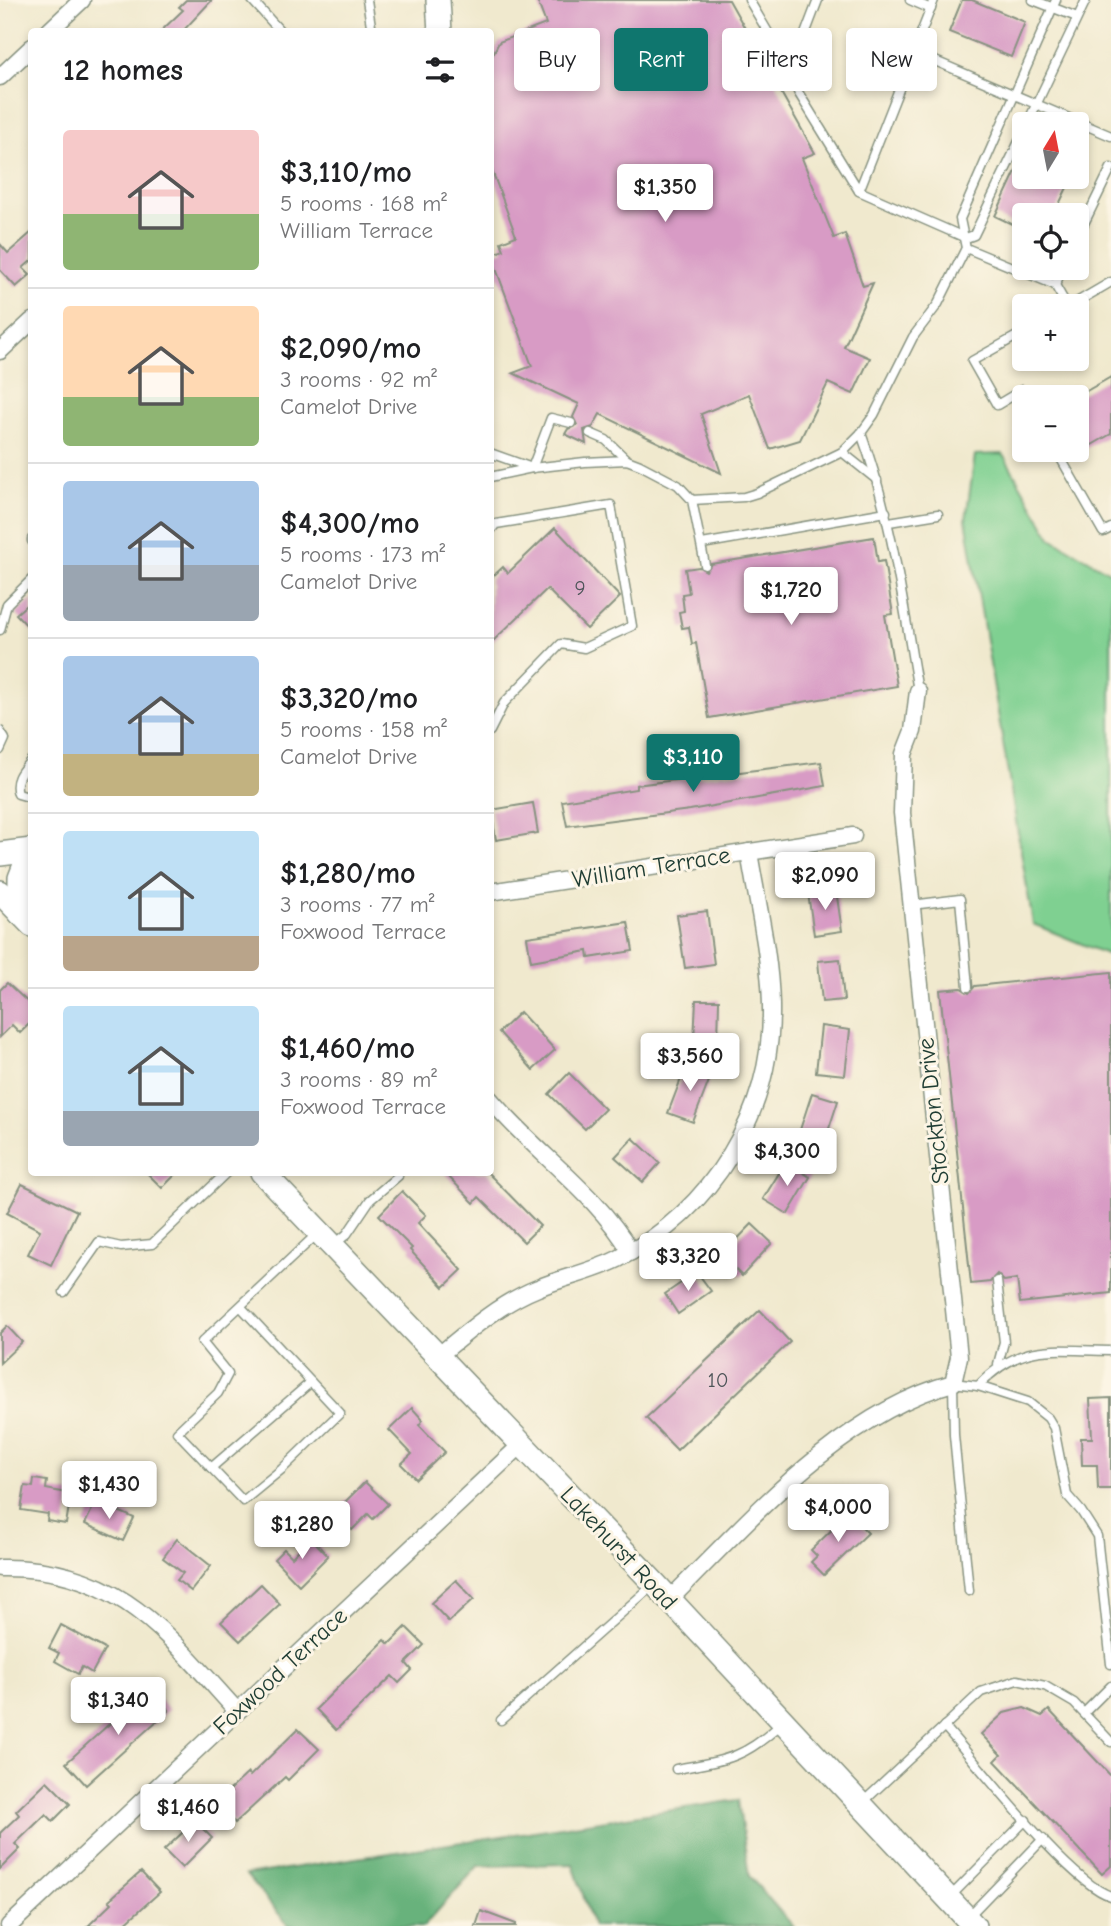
<!DOCTYPE html>
<meta charset="utf-8">
<style>
:root{--surface:#fff;--page:#f6f6f6;--text:#202124;--muted:#757577;--line:#e0e0e0;--accent:#0f766e}
body{margin:0;font-family:"Comic Neue",sans-serif;background:var(--page);color:var(--text);height:100vh;display:flex;flex-direction:column;font-size:26px;white-space:nowrap}
*{box-sizing:border-box;margin:0}
p{font-size:23px;color:var(--muted)}
.icon{flex:none;width:38px;height:38px;fill:none;stroke:currentColor;stroke-width:2;stroke-linecap:round;stroke-linejoin:round}
.map{position:relative;flex:1;overflow:hidden}
.sheet{position:absolute;left:28px;top:28px;width:466px;height:1148px;display:flex;flex-direction:column;background:var(--surface);border-radius:7px;box-shadow:0 4px 10px #0003}
.sheet>*{flex:none}
.guide{position:absolute;left:514px;top:28px;width:490px;height:63px;display:flex;gap:14px}
.needle{width:46px;rotate:10deg}
.fabs{position:absolute;left:1012px;top:112px;display:grid;gap:14px}
.fabs a{display:grid;place-items:center;width:77px;height:77px;border-radius:7px;background:var(--surface);box-shadow:0 4px 10px #0003;font-size:35px}
.price{position:absolute;translate:-50% -60px;padding:0 16px;border-radius:7px;background:#fff;color:#222;font-size:23px;line-height:46px;filter:drop-shadow(0 2px 4px #0008)}
.price::after{content:'';position:absolute;left:50%;top:42px;width:21px;height:16px;margin-left:-10px;background:inherit;clip-path:polygon(0 0,100% 0,50% 100%)}
.price.current{background:var(--accent);color:#fff}
ul{padding:0;list-style:none}
li{display:flex;align-items:center;gap:21px;height:175px;padding:0 35px}
li+li{border-top:2px solid var(--line)}
li span{display:grid;place-items:center;flex:none;width:196px;height:140px;border-radius:7px;color:#555}
li>.icon{margin-inline-start:auto}
span .icon{width:84px;height:84px;fill:#fffc;stroke-width:1}
li b{font-size:30px}
h2{display:flex;justify-content:space-between;align-items:center;height:84px;padding:0 35px;font-size:30px}
.tag{padding:0 24px;border-radius:7px;background:var(--surface);box-shadow:0 4px 10px #0003;font-size:24px;line-height:63px}
.tag.current{background:var(--accent);color:#fff}
.map>svg:first-child{display:block}
</style>
<div class="map">
<svg width="1111" height="1926" viewBox="0 0 1111 1926">
<rect width="100%" height="100%" fill="#fcf5e5"/>
<filter id="ink" filterUnits="userSpaceOnUse"><feTurbulence type="fractalNoise" baseFrequency=".0143" numOctaves="2"/><feDisplacementMap in="SourceGraphic" scale="14" xChannelSelector="R" yChannelSelector="G"/><feConvolveMatrix kernelMatrix="1 2 1 2 8 2 1 2 1" color-interpolation-filters="sRGB"/></filter>
<filter id="wash" filterUnits="userSpaceOnUse"><feTurbulence type="fractalNoise" baseFrequency=".00686" numOctaves="4" result="noise"/><feDisplacementMap in="SourceGraphic" scale="28" xChannelSelector="R" yChannelSelector="G"/><feGaussianBlur stdDeviation="1.57" result="paint"/><feColorMatrix in="noise" values="0 0 0 0 0 0 0 0 0 0 0 0 0 0 0 0 0 1.4 0 .05"/><feComposite in="paint" operator="in"/></filter>
<g filter="url(#wash)">
<rect width="100%" height="100%" fill="#f0e9ce"/>
<path fill="#7fd091" stroke="#4f8662" stroke-width="2" d="M1003 454 1051 538 1111 573V956L1033 924 966 519 975 455Z"/>
<path fill="#67b27b" stroke="#437858" stroke-width="2" d="M738 1800 749 1876 793 1926H593L573 1864 478 1866 424 1926H289L246 1875Z"/>
<g id="blocks">
<g fill="#d89bc5">
<path d="M186 0H212L182 32H160L183 10 179 7Z"/>
<path d="M537 0H729L815 153 802 158 834 238 845 234 863 286 873 283 844 347 870 358 853 394 828 383 800 440 770 449 749 394 701 414 721 473 600 414 593 427 584 430 586 444 565 434 568 429 577 425 573 417 579 404 513 373 532 366 491 255 504 250 501 242 516 236 490 165V60L499 42 546 24Z"/>
<path d="M962 0H972L1025 22 1011 57 949 32Z"/>
<path d="M1024 154V177H1072L1054 215H1024V230L995 216Z"/>
<path d="M32 232V260L23 268 30 275 16 287 0 270V244L8 253Z"/>
<path d="M1111 377V434L1083 450 1076 438V397Z"/>
<path d="M555 528 620 597 587 629 547 589 490 644V579L503 567 508 573Z"/>
<path d="M874 537 878 562 884 561 893 614 885 615 897 686 709 718 696 643 692 644 689 627 682 628 679 612 684 611 682 594 689 593 685 569 699 567 706 571 711 564Z"/>
<path d="M32 600V631L16 614Z"/>
<path d="M821 762 825 786 690 810 567 826 562 801 636 789V785Z"/>
<path d="M533 803 538 833 496 840 491 810Z"/>
<path d="M836 890 842 931 814 935 808 893Z"/>
<path d="M707 911 714 964 685 968 677 915Z"/>
<path d="M628 922 633 951 589 958 588 951 531 961 527 937Z"/>
<path d="M840 959 844 1000 822 1002 818 961Z"/>
<path d="M1111 972V1293L1020 1303 1017 1279 1004 1281 997 1274 990 1282 971 1284 940 990 961 988 969 993 975 986Z"/>
<path d="M7 983 32 1006V1021L20 1033 12 1025 0 1037V990Z"/>
<path d="M696 1000H719L718 1042 694 1041Z"/>
<path d="M520 1012 555 1050 533 1070 499 1032Z"/>
<path d="M821 1026 850 1030 845 1075 816 1072Z"/>
<path d="M687 1063 712 1073 693 1122 668 1113Z"/>
<path d="M569 1073 605 1109 585 1129 549 1094Z"/>
<path d="M812 1093 838 1101 822 1150 796 1142Z"/>
<path d="M633 1138 660 1163 643 1182 615 1157Z"/>
<path d="M786 1162 810 1177 788 1214 763 1199Z"/>
<path d="M146 1172H178L162 1188Z"/>
<path d="M444 1172H487L540 1226 524 1242 479 1197 474 1203Z"/>
<path d="M22 1184 77 1211 51 1265 28 1254 40 1230 7 1213Z"/>
<path d="M402 1191 426 1215 418 1223 462 1270 444 1287 410 1250 412 1248 379 1215Z"/>
<path d="M752 1224 772 1243 742 1276 721 1256Z"/>
<path d="M697 1272 711 1291 678 1314 665 1294Z"/>
<path d="M760 1310 790 1342 677 1450 646 1418Z"/>
<path d="M7 1326 22 1342 0 1363V1333Z"/>
<path d="M1111 1398V1489H1098L1097 1465H1082L1081 1438H1092L1090 1399Z"/>
<path d="M412 1408 423 1420 419 1425 445 1452 416 1479 401 1464 412 1454 389 1430Z"/>
<path d="M34 1479 47 1481 46 1489 71 1494 66 1524 47 1521 48 1514 21 1510 25 1486 33 1487Z"/>
<path d="M365 1482 388 1504 373 1519 368 1514 352 1530 334 1513Z"/>
<path d="M96 1501 134 1518 123 1541 85 1524Z"/>
<path d="M849 1513 868 1533 824 1575 811 1562 817 1556 811 1550Z"/>
<path d="M311 1538 328 1556 299 1585 274 1559 284 1549 292 1557Z"/>
<path d="M177 1539 211 1566 191 1591 177 1580 183 1573 163 1558Z"/>
<path d="M456 1580 474 1599 449 1622 431 1603Z"/>
<path d="M261 1584 280 1604 240 1641 221 1622Z"/>
<path d="M61 1625 105 1649 92 1673 82 1667 78 1674 55 1661 59 1653 49 1648Z"/>
<path d="M406 1627 424 1645 406 1663 412 1670 399 1683 392 1676 336 1730 316 1709 385 1640 389 1644Z"/>
<path d="M149 1688 169 1710 86 1785 66 1763Z"/>
<path d="M1024 1708 1042 1716 1049 1710 1111 1776V1866L1102 1874 995 1761 1001 1755 981 1734 1004 1713Z"/>
<path d="M298 1729 319 1749 288 1780 285 1777 235 1823 216 1803 248 1773 250 1776Z"/>
<path d="M47 1781 70 1804 53 1821 46 1814 15 1844 20 1849 0 1869V1833L19 1815 16 1811Z"/>
<path d="M195 1821 212 1838 182 1868 164 1850Z"/>
<path d="M141 1872 160 1892 122 1926H88L112 1903 109 1900Z"/>
<path d="M481 1911 516 1924V1926H476Z"/>
</g>
</g>
</g>
<g filter="url(#ink)">
<use href="#blocks" fill-opacity="0" stroke="#889381" stroke-width="2"/>
<g fill="none" stroke-linecap="round" stroke-linejoin="round">
<g stroke="#889381" stroke-width="11">
<g id="lane">
<path d="M252 0 281 32"/>
<path d="M367 0 372 32"/>
<path d="M749 0 791 71 798 92 859 191"/>
<path d="M910 0 931 9"/>
<path d="M934 0 859 191 966 238"/>
<path d="M1033 0 1077 17"/>
<path d="M914 52 1111 136"/>
<path d="M791 71 818 0"/>
<path d="M1027 124 1086 0"/>
<path d="M966 238 974 235 1024 131"/>
<path d="M1076 240 1111 168"/>
<path d="M966 248 1055 285 1067 306"/>
<path d="M1055 285 1063 268"/>
<path d="M1070 306 1111 282"/>
<path d="M1024 332 972 361 997 405 1022 390 1026 397"/>
<path d="M590 433 606 440 627 460"/>
<path d="M861 433C892 517 903 604 918 691"/>
<path d="M1056 450 1103 532 1111 528"/>
<path d="M842 452 877 480"/>
<path d="M490 453 532 468"/>
<path d="M532 468 551 418 571 423"/>
<path d="M490 477 532 468 585 462 627 460 640 465 678 485 692 500 705 565"/>
<path d="M692 500 744 497 757 493 842 452 861 433 874 415 913 337 938 304 966 248 960 219 1056 0"/>
<path d="M889 522 938 514"/>
<path d="M490 531 496 524 611 505 632 626 584 648 561 644 504 703 490 731"/>
<path d="M32 539V541"/>
<path d="M702 544 886 512"/>
<path d="M0 630 7 604 32 579"/>
<path d="M0 731 5 739 0 750"/>
<path d="M32 759C23 770 13 779 18 794L32 798"/>
<path d="M912 905 960 899 968 987"/>
<path d="M335 1244 347 1234 370 1200 398 1176"/>
<path d="M997 1281 1004 1342 998 1364"/>
<path d="M64 1292 99 1242 121 1247 152 1244 227 1172"/>
<path d="M241 1307 340 1413 282 1469 243 1501 177 1432 218 1393 228 1374 202 1342 317 1234"/>
<path d="M978 1386C1022 1340 1053 1351 1111 1351"/>
<path d="M211 1468 311 1382"/>
<path d="M969 1591 954 1435 953 1383 978 1386 1028 1402 1048 1418 1054 1428 1067 1495 1081 1511 1097 1536 1111 1664"/>
<path d="M1085 1712 1111 1686"/>
<path d="M501 1720 652 1586"/>
<path d="M944 1726C978 1764 1070 1884 1111 1896"/>
<path d="M676 1769C726 1760 744 1759 782 1723"/>
<path d="M862 1803 981 1692 1017 1680 1045 1686 1074 1703 1111 1742"/>
<path d="M950 1897 1026 1820"/>
<path d="M969 1916 1043 1839"/>
</g>
</g>
<g stroke="#889381" stroke-width="19">
<g id="street">
<path d="M48 32 82 0"/>
<path d="M0 77 32 47"/>
<path d="M0 351 32 321"/>
<path d="M490 892 853 836"/>
<path d="M490 1099C534 1152 596 1192 631 1252"/>
<path d="M437 1357C468 1331 500 1303 538 1288 564 1277 592 1272 618 1259 713 1210 773 1112 771 1005 770 954 757 902 749 852"/>
<path d="M0 1568C118 1566 165 1632 237 1711"/>
<path d="M669 1600C749 1521 841 1413 953 1383L959 1357 902 813 904 754 913 731 918 691"/>
<path d="M9 1926 521 1445"/>
</g>
</g>
<g stroke="#889381" stroke-width="26">
<g id="secondary">
<path d="M438 0 440 32"/>
<path d="M0 854 32 850"/>
<path d="M0 892 32 925"/>
<path d="M20 913V878L31 850"/>
<path d="M262 1172 655 1584 974 1926"/>
</g>
</g>
<use href="#lane" stroke="#fff" stroke-width="8"/>
<use href="#street" stroke="#fff" stroke-width="16"/>
<use href="#secondary" stroke="#fff" stroke-width="23"/>
</g>
</g>
<g text-anchor="middle" stroke-width="6" stroke-linejoin="round" paint-order="stroke">
<g font-size="21" fill="#4d5458">
<text x="580" y="595">9</text>
<text x="718" y="1387">10</text>
</g>
<g font-size="24" fill="#1f3d34" stroke="#fcf5e5">
<text transform="translate(651 867) rotate(-9)" y="8">William Terrace</text>
<text transform="translate(933 1111) rotate(-96)" y="8">Stockton Drive</text>
<text transform="translate(619 1548) rotate(47)" y="8">Lakehurst Road</text>
<text transform="translate(280 1671) rotate(-43)" y="8">Foxwood Terrace</text>
</g>
</g>
</svg>
<div class="fabs">
<a><svg class="needle" viewBox="-14 -14 28 28"><path d="M0-13l5 13h-10z" fill="#e53935"/><path d="M0 13l5-13h-10z" fill="#757577"/></svg></a>
<a><svg class="icon" aria-label="locate" viewBox="0 0 24 24"><circle cx="12" cy="12" r="6"/><path d="M12 2v4M12 18v4M2 12h4M18 12h4"/></svg></a>
<a>+</a>
<a>−</a>
</div>
<b class="price" style="left:665px;top:224px">$1,350</b>
<b class="price" style="left:791px;top:627px">$1,720</b>
<b class="price current" style="left:693px;top:794px">$3,110</b>
<b class="price" style="left:825px;top:912px">$2,090</b>
<b class="price" style="left:690px;top:1093px">$3,560</b>
<b class="price" style="left:787px;top:1188px">$4,300</b>
<b class="price" style="left:688px;top:1293px">$3,320</b>
<b class="price" style="left:109px;top:1521px">$1,430</b>
<b class="price" style="left:838px;top:1544px">$4,000</b>
<b class="price" style="left:302px;top:1561px">$1,280</b>
<b class="price" style="left:118px;top:1737px">$1,340</b>
<b class="price" style="left:188px;top:1844px">$1,460</b>
<div class="guide">
<a class="tag">Buy</a>
<a class="tag current">Rent</a>
<a class="tag">Filters</a>
<a class="tag">New</a>
</div>
<section class="sheet">
<h2>12 homes<svg class="icon" aria-label="filters" viewBox="0 0 24 24"><path d="M4 7h16M4 17h16"/><circle cx="9" cy="7" r="2"/><circle cx="15" cy="17" r="2"/></svg></h2>
<ul>
<li><span style="background:linear-gradient(#f6c9c9 60%,#8fb573 0)"><svg class="icon" aria-label="home" viewBox="0 0 24 24"><path d="M3 11l9-7 9 7M6 9v11h12V9"/></svg></span><div><b>$3,110/mo</b><p>5 rooms · 168 m²</p><p>William Terrace</p></div></li>
<li><span style="background:linear-gradient(#ffd9b3 65%,#8fb573 0)"><svg class="icon" aria-label="home" viewBox="0 0 24 24"><path d="M3 11l9-7 9 7M6 9v11h12V9"/></svg></span><div><b>$2,090/mo</b><p>3 rooms · 92 m²</p><p>Camelot Drive</p></div></li>
<li><span style="background:linear-gradient(#a9c7e8 60%,#9aa5b1 0)"><svg class="icon" aria-label="home" viewBox="0 0 24 24"><path d="M3 11l9-7 9 7M6 9v11h12V9"/></svg></span><div><b>$4,300/mo</b><p>5 rooms · 173 m²</p><p>Camelot Drive</p></div></li>
<li><span style="background:linear-gradient(#a9c7e8 70%,#c2b280 0)"><svg class="icon" aria-label="home" viewBox="0 0 24 24"><path d="M3 11l9-7 9 7M6 9v11h12V9"/></svg></span><div><b>$3,320/mo</b><p>5 rooms · 158 m²</p><p>Camelot Drive</p></div></li>
<li><span style="background:linear-gradient(#bfe0f5 75%,#b9a48a 0)"><svg class="icon" aria-label="home" viewBox="0 0 24 24"><path d="M3 11l9-7 9 7M6 9v11h12V9"/></svg></span><div><b>$1,280/mo</b><p>3 rooms · 77 m²</p><p>Foxwood Terrace</p></div></li>
<li><span style="background:linear-gradient(#bfe0f5 75%,#9aa5b1 0)"><svg class="icon" aria-label="home" viewBox="0 0 24 24"><path d="M3 11l9-7 9 7M6 9v11h12V9"/></svg></span><div><b>$1,460/mo</b><p>3 rooms · 89 m²</p><p>Foxwood Terrace</p></div></li>
</ul>
</section>
</div>
